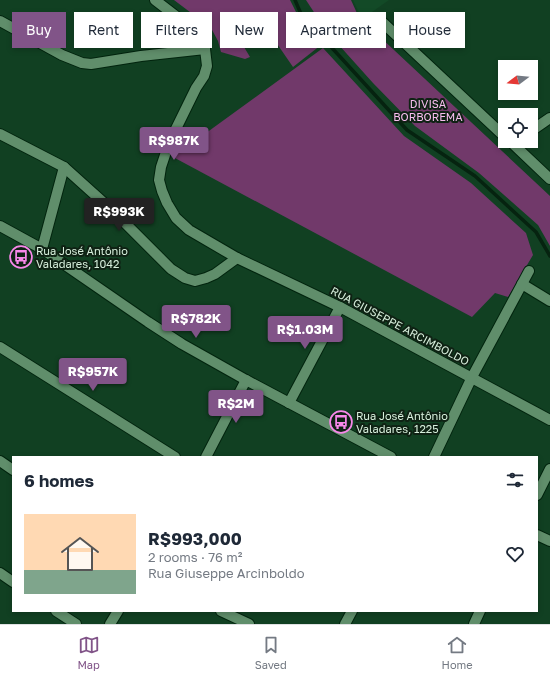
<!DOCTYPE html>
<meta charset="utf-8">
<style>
:root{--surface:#fff;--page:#f6f6f7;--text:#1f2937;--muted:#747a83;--line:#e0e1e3;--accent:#815488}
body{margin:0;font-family:"Golos Text",sans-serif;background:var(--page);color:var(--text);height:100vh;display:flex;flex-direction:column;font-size:15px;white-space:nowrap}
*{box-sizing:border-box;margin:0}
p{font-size:13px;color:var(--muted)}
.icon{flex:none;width:22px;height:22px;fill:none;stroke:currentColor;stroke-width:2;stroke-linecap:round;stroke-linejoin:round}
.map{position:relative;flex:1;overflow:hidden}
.details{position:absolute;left:12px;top:456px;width:526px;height:156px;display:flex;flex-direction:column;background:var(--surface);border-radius:0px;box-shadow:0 2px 6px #0003}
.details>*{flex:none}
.banner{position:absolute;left:12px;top:12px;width:526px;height:36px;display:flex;gap:8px}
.needle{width:26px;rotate:254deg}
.tools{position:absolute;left:498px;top:60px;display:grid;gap:8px}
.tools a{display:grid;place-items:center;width:40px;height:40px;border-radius:0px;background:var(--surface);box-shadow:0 2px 6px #0003;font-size:20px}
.price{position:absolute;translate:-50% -34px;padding:0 9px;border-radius:4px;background:var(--accent);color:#fff;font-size:13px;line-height:26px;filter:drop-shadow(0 1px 2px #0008)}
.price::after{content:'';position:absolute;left:50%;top:24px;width:12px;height:9px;margin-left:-6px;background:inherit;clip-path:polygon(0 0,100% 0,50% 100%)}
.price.selected{background:#222;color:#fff}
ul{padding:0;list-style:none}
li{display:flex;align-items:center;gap:12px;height:100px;padding:0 12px}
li+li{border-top:1px solid var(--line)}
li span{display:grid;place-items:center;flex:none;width:112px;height:80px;border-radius:0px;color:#555}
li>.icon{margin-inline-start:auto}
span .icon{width:48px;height:48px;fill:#fffc;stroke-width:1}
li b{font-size:17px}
h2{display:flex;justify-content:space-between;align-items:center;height:48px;padding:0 12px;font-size:17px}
.tag{padding:0 14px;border-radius:0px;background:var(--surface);box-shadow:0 2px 6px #0003;font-size:14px;line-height:36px}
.tag.selected{background:var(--accent);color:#fff}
.dock{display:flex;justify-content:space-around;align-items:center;height:56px;border-top:1px solid var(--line);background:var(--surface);font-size:11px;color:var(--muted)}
.dock a{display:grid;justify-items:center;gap:2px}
.dock .selected{color:var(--accent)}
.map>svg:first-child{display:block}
</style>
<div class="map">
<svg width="550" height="624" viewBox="0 0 550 624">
<rect width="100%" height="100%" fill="#114022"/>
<path fill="#134a27" d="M353 0H389L362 19Z"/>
<g fill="#71396a">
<path d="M174 0H290L299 18 321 45 293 67 260 19 238 37 250 57 245 59 221 52 218 41 211 28Z"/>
<path d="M306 0H351L360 20 337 39 323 26Z"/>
<path d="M363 21 550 196V246L538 225 479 173 415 126 373 83 338 44Z"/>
<path d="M323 48 404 136 471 183 526 233 533 255 508 297 495 293 472 317 173 157Z"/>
</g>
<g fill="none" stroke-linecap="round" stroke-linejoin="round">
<path stroke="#062310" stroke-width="3.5" d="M295 0 301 14 407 130 475 176 536 232 550 256"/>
<g stroke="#02240e" stroke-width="12">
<g id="minor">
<path d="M155 0 194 30 205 49 207 66 204 76 196 88 169 143 161 167 159 180 162 191 167 203 176 218 189 230 237 258 340 307 550 420"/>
<path d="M380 20 505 137"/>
<path d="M0 21 62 55 82 63 91 64 141 56 205 49"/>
<path d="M531 131 550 118"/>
<path d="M0 134 64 167 114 212 171 269 185 278 195 281 206 278 215 274 237 258"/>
<path d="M510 141 550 179"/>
<path d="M0 226 42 249 148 322 182 344 246 380 391 457"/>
<path d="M42 249 64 167"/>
<path d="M522 284 550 301"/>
<path d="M0 347 175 457"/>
<path d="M289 403 340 307"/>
<path d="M206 457 246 380"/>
<path d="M434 457 472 377 529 271"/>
<path d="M0 461 13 470"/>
<path d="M537 495 550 469"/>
<path d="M537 535 550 541"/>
<path d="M0 573 13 582"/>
<path d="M56 611 76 624"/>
<path d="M221 611 249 624"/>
<path d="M110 624 118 611"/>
<path d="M345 624 352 611"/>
<path d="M474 624 480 611"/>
</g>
</g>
<use href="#minor" stroke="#608e6b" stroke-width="10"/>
</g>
<defs>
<g id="bus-ring" transform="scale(1.15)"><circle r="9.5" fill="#0f2214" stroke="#f888ea" stroke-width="1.5"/><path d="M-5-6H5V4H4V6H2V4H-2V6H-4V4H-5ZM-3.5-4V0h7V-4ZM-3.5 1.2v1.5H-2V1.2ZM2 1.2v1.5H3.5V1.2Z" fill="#f888ea"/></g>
</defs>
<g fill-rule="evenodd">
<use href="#bus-ring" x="21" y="257"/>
<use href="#bus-ring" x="341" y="422"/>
</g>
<g text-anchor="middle" stroke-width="4" stroke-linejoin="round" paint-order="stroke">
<g font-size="11" fill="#f8bdef" stroke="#0f2214">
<text x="428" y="108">DIVISA<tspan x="428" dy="13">BORBOREMA</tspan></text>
</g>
<g font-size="11" fill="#d7efdc" stroke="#0f2214" text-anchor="start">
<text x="36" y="255">Rua José Antônio<tspan x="36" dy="13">Valadares, 1042</tspan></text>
<text x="356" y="420">Rua José Antônio<tspan x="356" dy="13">Valadares, 1225</tspan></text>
</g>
<g font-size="11" fill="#d7efdc" stroke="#0f2214">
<text transform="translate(400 326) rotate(28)" y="4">RUA GIUSEPPE ARCIMBOLDO</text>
</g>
</g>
</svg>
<div class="tools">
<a><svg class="needle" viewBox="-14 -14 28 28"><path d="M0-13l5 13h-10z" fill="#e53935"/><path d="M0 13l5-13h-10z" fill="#747a83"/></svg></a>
<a><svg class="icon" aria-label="locate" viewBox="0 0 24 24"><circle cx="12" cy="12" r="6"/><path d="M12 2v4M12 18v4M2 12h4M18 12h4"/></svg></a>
</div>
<b class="price" style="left:174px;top:161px">R$987K</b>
<b class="price selected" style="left:119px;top:232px">R$993K</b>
<b class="price" style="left:196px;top:339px">R$782K</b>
<b class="price" style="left:305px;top:350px">R$1.03M</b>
<b class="price" style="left:93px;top:392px">R$957K</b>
<b class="price" style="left:236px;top:424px">R$2M</b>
<div class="banner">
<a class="tag selected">Buy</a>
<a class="tag">Rent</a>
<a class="tag">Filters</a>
<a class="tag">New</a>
<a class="tag">Apartment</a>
<a class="tag">House</a>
</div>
<section class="details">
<h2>6 homes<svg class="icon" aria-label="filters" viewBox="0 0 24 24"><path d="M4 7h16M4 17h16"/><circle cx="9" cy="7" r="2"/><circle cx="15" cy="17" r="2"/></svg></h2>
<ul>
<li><span style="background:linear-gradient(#ffd9b3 70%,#7fa58c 0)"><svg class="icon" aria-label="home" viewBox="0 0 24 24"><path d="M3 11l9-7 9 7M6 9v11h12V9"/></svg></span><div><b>R$993,000</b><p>2 rooms · 76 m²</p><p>Rua Giuseppe Arcinboldo</p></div><svg class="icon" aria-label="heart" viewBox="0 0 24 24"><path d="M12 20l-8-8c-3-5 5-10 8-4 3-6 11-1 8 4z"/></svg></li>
</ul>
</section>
</div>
<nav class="dock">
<a class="selected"><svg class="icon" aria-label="map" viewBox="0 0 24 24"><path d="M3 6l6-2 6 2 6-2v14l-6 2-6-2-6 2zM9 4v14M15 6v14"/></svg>Map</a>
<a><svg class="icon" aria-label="saved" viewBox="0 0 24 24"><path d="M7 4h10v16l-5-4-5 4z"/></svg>Saved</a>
<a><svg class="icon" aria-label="home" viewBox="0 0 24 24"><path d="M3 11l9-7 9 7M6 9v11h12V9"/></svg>Home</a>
</nav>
